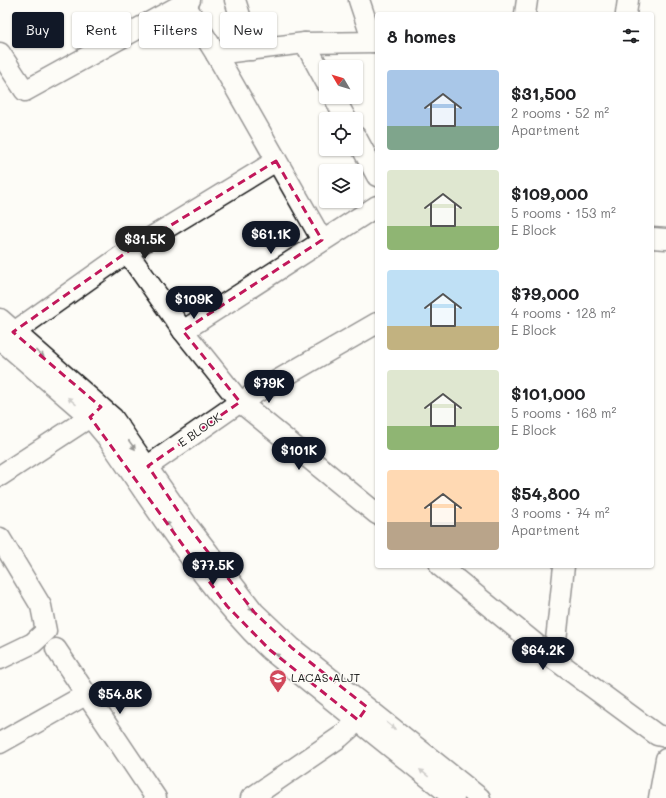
<!DOCTYPE html>
<meta charset="utf-8">
<style>
:root{--surface:#fff;--page:#f6f6f6;--text:#202124;--muted:#757577;--accent:#111827}
body{margin:0;font-family:Mali,sans-serif;background:var(--page);color:var(--text);height:100vh;display:flex;flex-direction:column;font-size:15px;white-space:nowrap}
*{box-sizing:border-box;margin:0}
p{font-size:13px;color:var(--muted)}
.icon{flex:none;width:22px;height:22px;fill:none;stroke:currentColor;stroke-width:2;stroke-linecap:round;stroke-linejoin:round}
.map{position:relative;flex:1;overflow:hidden}
.drawer{position:absolute;left:375px;top:12px;width:279px;height:556px;display:flex;flex-direction:column;background:var(--surface);border-radius:4px;box-shadow:0 1px 3px #0004}
.drawer>*{flex:none}
.guide{position:absolute;left:12px;top:12px;width:303px;height:36px;display:flex;gap:8px}
.needle{width:26px;rotate:308deg}
.controls{position:absolute;left:319px;top:60px;display:grid;gap:8px}
.controls a{display:grid;place-items:center;width:44px;height:44px;border-radius:4px;background:var(--surface);box-shadow:0 1px 3px #0004;font-size:20px}
.price{position:absolute;translate:-50% -34px;padding:0 9px;border-radius:14px;background:var(--accent);color:#fff;font-size:13px;line-height:26px;filter:drop-shadow(0 1px 2px #0008)}
.price::after{content:'';position:absolute;left:50%;top:24px;width:12px;height:9px;margin-left:-6px;background:inherit;clip-path:polygon(0 0,100% 0,50% 100%)}
.price.active{background:#222;color:#fff}
ul{padding:0;list-style:none}
li{display:flex;align-items:center;gap:12px;height:100px;padding:0 12px}
li span{display:grid;place-items:center;flex:none;width:112px;height:80px;border-radius:4px;color:#555}
li>.icon{margin-inline-start:auto}
span .icon{width:48px;height:48px;fill:#fffc;stroke-width:1}
li b{font-size:17px}
h2{display:flex;justify-content:space-between;align-items:center;height:48px;padding:0 12px;font-size:17px}
.pill{padding:0 14px;border-radius:4px;background:var(--surface);box-shadow:0 1px 3px #0004;font-size:14px;line-height:36px}
.pill.active{background:var(--accent);color:#fff}
.map>svg:first-child{display:block}
</style>
<div class="map">
<svg width="666" height="798" viewBox="0 0 666 798">
<rect width="100%" height="100%" fill="#fdfcf7"/>
<filter id="ink" filterUnits="userSpaceOnUse"><feTurbulence type="fractalNoise" baseFrequency=".025" numOctaves="2"/><feDisplacementMap in="SourceGraphic" scale="8" xChannelSelector="R" yChannelSelector="G"/><feConvolveMatrix kernelMatrix="1 2 1 2 8 2 1 2 1" color-interpolation-filters="sRGB"/></filter>
<g filter="url(#ink)">
<g fill="none" stroke-linecap="round" stroke-linejoin="round">
<g stroke="#1c1c1c" stroke-width="23">
<g id="minor">
<path d="M235 0 251 50"/>
<path d="M359 0 373 42"/>
<path d="M184 3 216 54 322 240"/>
<path d="M525 14 527 0"/>
<path d="M626 14 628 0"/>
<path d="M305 43 326 82"/>
<path d="M0 53 25 91 190 0"/>
<path d="M216 54 305 43 377 42"/>
<path d="M334 97 346 119"/>
<path d="M356 137 377 176"/>
<path d="M652 238 666 239"/>
<path d="M127 252 183 331 240 402 377 514"/>
<path d="M0 319 113 418 188 526 254 612 292 648 480 798"/>
<path d="M183 331 377 206"/>
<path d="M0 339 90 417 106 436C157 509 205 588 270 650L454 798"/>
<path d="M3 340 127 252 276 161"/>
<path d="M148 466 240 402 377 323"/>
<path d="M0 476 90 417 100 408"/>
<path d="M0 538 41 606 46 631 33 643 0 659"/>
<path d="M440 566 554 659 657 735 666 737"/>
<path d="M56 649 156 798"/>
<path d="M554 659 564 566"/>
<path d="M0 743 87 694"/>
<path d="M251 798 340 737 349 729 365 710"/>
<path d="M659 798 666 759"/>
</g>
</g>
<use href="#minor" stroke="#fdfcf7" stroke-width="20"/>
</g>
<defs><path id="oneway-solid" d="M-6-.8H1V-3.2L6.5 0L1 3.2V.8H-6Z"/></defs>
<g fill="#989794">
<use href="#oneway-solid" transform="translate(40 354) rotate(40)"/>
<use href="#oneway-solid" transform="translate(72 401) rotate(-139)"/>
<use href="#oneway-solid" transform="translate(132 445) rotate(54)"/>
<use href="#oneway-solid" transform="translate(169 526) rotate(-125)"/>
<use href="#oneway-solid" transform="translate(250 607) rotate(52)"/>
<use href="#oneway-solid" transform="translate(279 657) rotate(-141)"/>
<use href="#oneway-solid" transform="translate(391 726) rotate(39)"/>
<use href="#oneway-solid" transform="translate(424 773) rotate(-141)"/>
</g>
</g>
<path d="M0 0H666V798H0ZM276 161 322 240 183 331 240 402 148 466 188 526 254 612 292 648 367 707 358 720 270 650 227 606 90 417 101 407 13 332 127 252Z" fill="#fdfcf7" fill-opacity=".55" fill-rule="evenodd"/>
<path fill="none" stroke="#c2185b" stroke-width="3" stroke-dasharray="8 5" stroke-linejoin="round" d="M276 161 322 240 183 331 240 402 148 466 188 526 254 612 292 648 367 707 358 720 270 650 227 606 90 417 101 407 13 332 127 252Z"/>
<defs>
<g id="school-pin" transform="scale(0.9)"><path d="M0 17L-7.5 6A9.5 9.5 0 1 1 7.5 6Z" fill="#d1495b" stroke="#fdfcf7"/><path d="M0-5L7-2L0 1L-7-2ZM-4 1L0 2.5L4 1V4Q0 6-4 4Z" fill="#fff"/></g>
</defs>
<g fill-rule="evenodd">
<use href="#school-pin" x="278" y="678"/>
</g>
<g text-anchor="middle" stroke-width="3" stroke-linejoin="round" paint-order="stroke">
<g font-size="12" fill="#1c1c1c" stroke="#fdfcf7">
<text transform="translate(200 430) rotate(-35)" y="4">E BLOCK</text>
</g>
<g font-size="12" fill="#1c1c1c" stroke="#fdfcf7" text-anchor="start">
<text x="291" y="682">LACAS ALJT</text>
</g>
</g>
</svg>
<div class="controls">
<a><svg class="needle" viewBox="-14 -14 28 28"><path d="M0-13l5 13h-10z" fill="#e53935"/><path d="M0 13l5-13h-10z" fill="#757577"/></svg></a>
<a><svg class="icon" aria-label="locate" viewBox="0 0 24 24"><circle cx="12" cy="12" r="6"/><path d="M12 2v4M12 18v4M2 12h4M18 12h4"/></svg></a>
<a><svg class="icon" aria-label="layers" viewBox="0 0 24 24"><path d="M12 4l9 5-9 5-9-5zM3 14l9 5 9-5"/></svg></a>
</div>
<b class="price" style="left:271px;top:255px">$61.1K</b>
<b class="price active" style="left:145px;top:260px">$31.5K</b>
<b class="price" style="left:194px;top:320px">$109K</b>
<b class="price" style="left:269px;top:404px">$79K</b>
<b class="price" style="left:299px;top:471px">$101K</b>
<b class="price" style="left:213px;top:586px">$77.5K</b>
<b class="price" style="left:543px;top:671px">$64.2K</b>
<b class="price" style="left:120px;top:715px">$54.8K</b>
<div class="guide">
<a class="pill active">Buy</a>
<a class="pill">Rent</a>
<a class="pill">Filters</a>
<a class="pill">New</a>
</div>
<section class="drawer">
<h2>8 homes<svg class="icon" aria-label="filters" viewBox="0 0 24 24"><path d="M4 7h16M4 17h16"/><circle cx="9" cy="7" r="2"/><circle cx="15" cy="17" r="2"/></svg></h2>
<ul>
<li><span style="background:linear-gradient(#a9c7e8 70%,#7fa58c 0)"><svg class="icon" aria-label="home" viewBox="0 0 24 24"><path d="M3 11l9-7 9 7M6 9v11h12V9"/></svg></span><div><b>$31,500</b><p>2 rooms · 52 m²</p><p>Apartment</p></div></li>
<li><span style="background:linear-gradient(#dfe7d0 70%,#8fb573 0)"><svg class="icon" aria-label="home" viewBox="0 0 24 24"><path d="M3 11l9-7 9 7M6 9v11h12V9"/></svg></span><div><b>$109,000</b><p>5 rooms · 153 m²</p><p>E Block</p></div></li>
<li><span style="background:linear-gradient(#bfe0f5 70%,#c2b280 0)"><svg class="icon" aria-label="home" viewBox="0 0 24 24"><path d="M3 11l9-7 9 7M6 9v11h12V9"/></svg></span><div><b>$79,000</b><p>4 rooms · 128 m²</p><p>E Block</p></div></li>
<li><span style="background:linear-gradient(#dfe7d0 70%,#8fb573 0)"><svg class="icon" aria-label="home" viewBox="0 0 24 24"><path d="M3 11l9-7 9 7M6 9v11h12V9"/></svg></span><div><b>$101,000</b><p>5 rooms · 168 m²</p><p>E Block</p></div></li>
<li><span style="background:linear-gradient(#ffd9b3 65%,#b9a48a 0)"><svg class="icon" aria-label="home" viewBox="0 0 24 24"><path d="M3 11l9-7 9 7M6 9v11h12V9"/></svg></span><div><b>$54,800</b><p>3 rooms · 74 m²</p><p>Apartment</p></div></li>
</ul>
</section>
</div>
